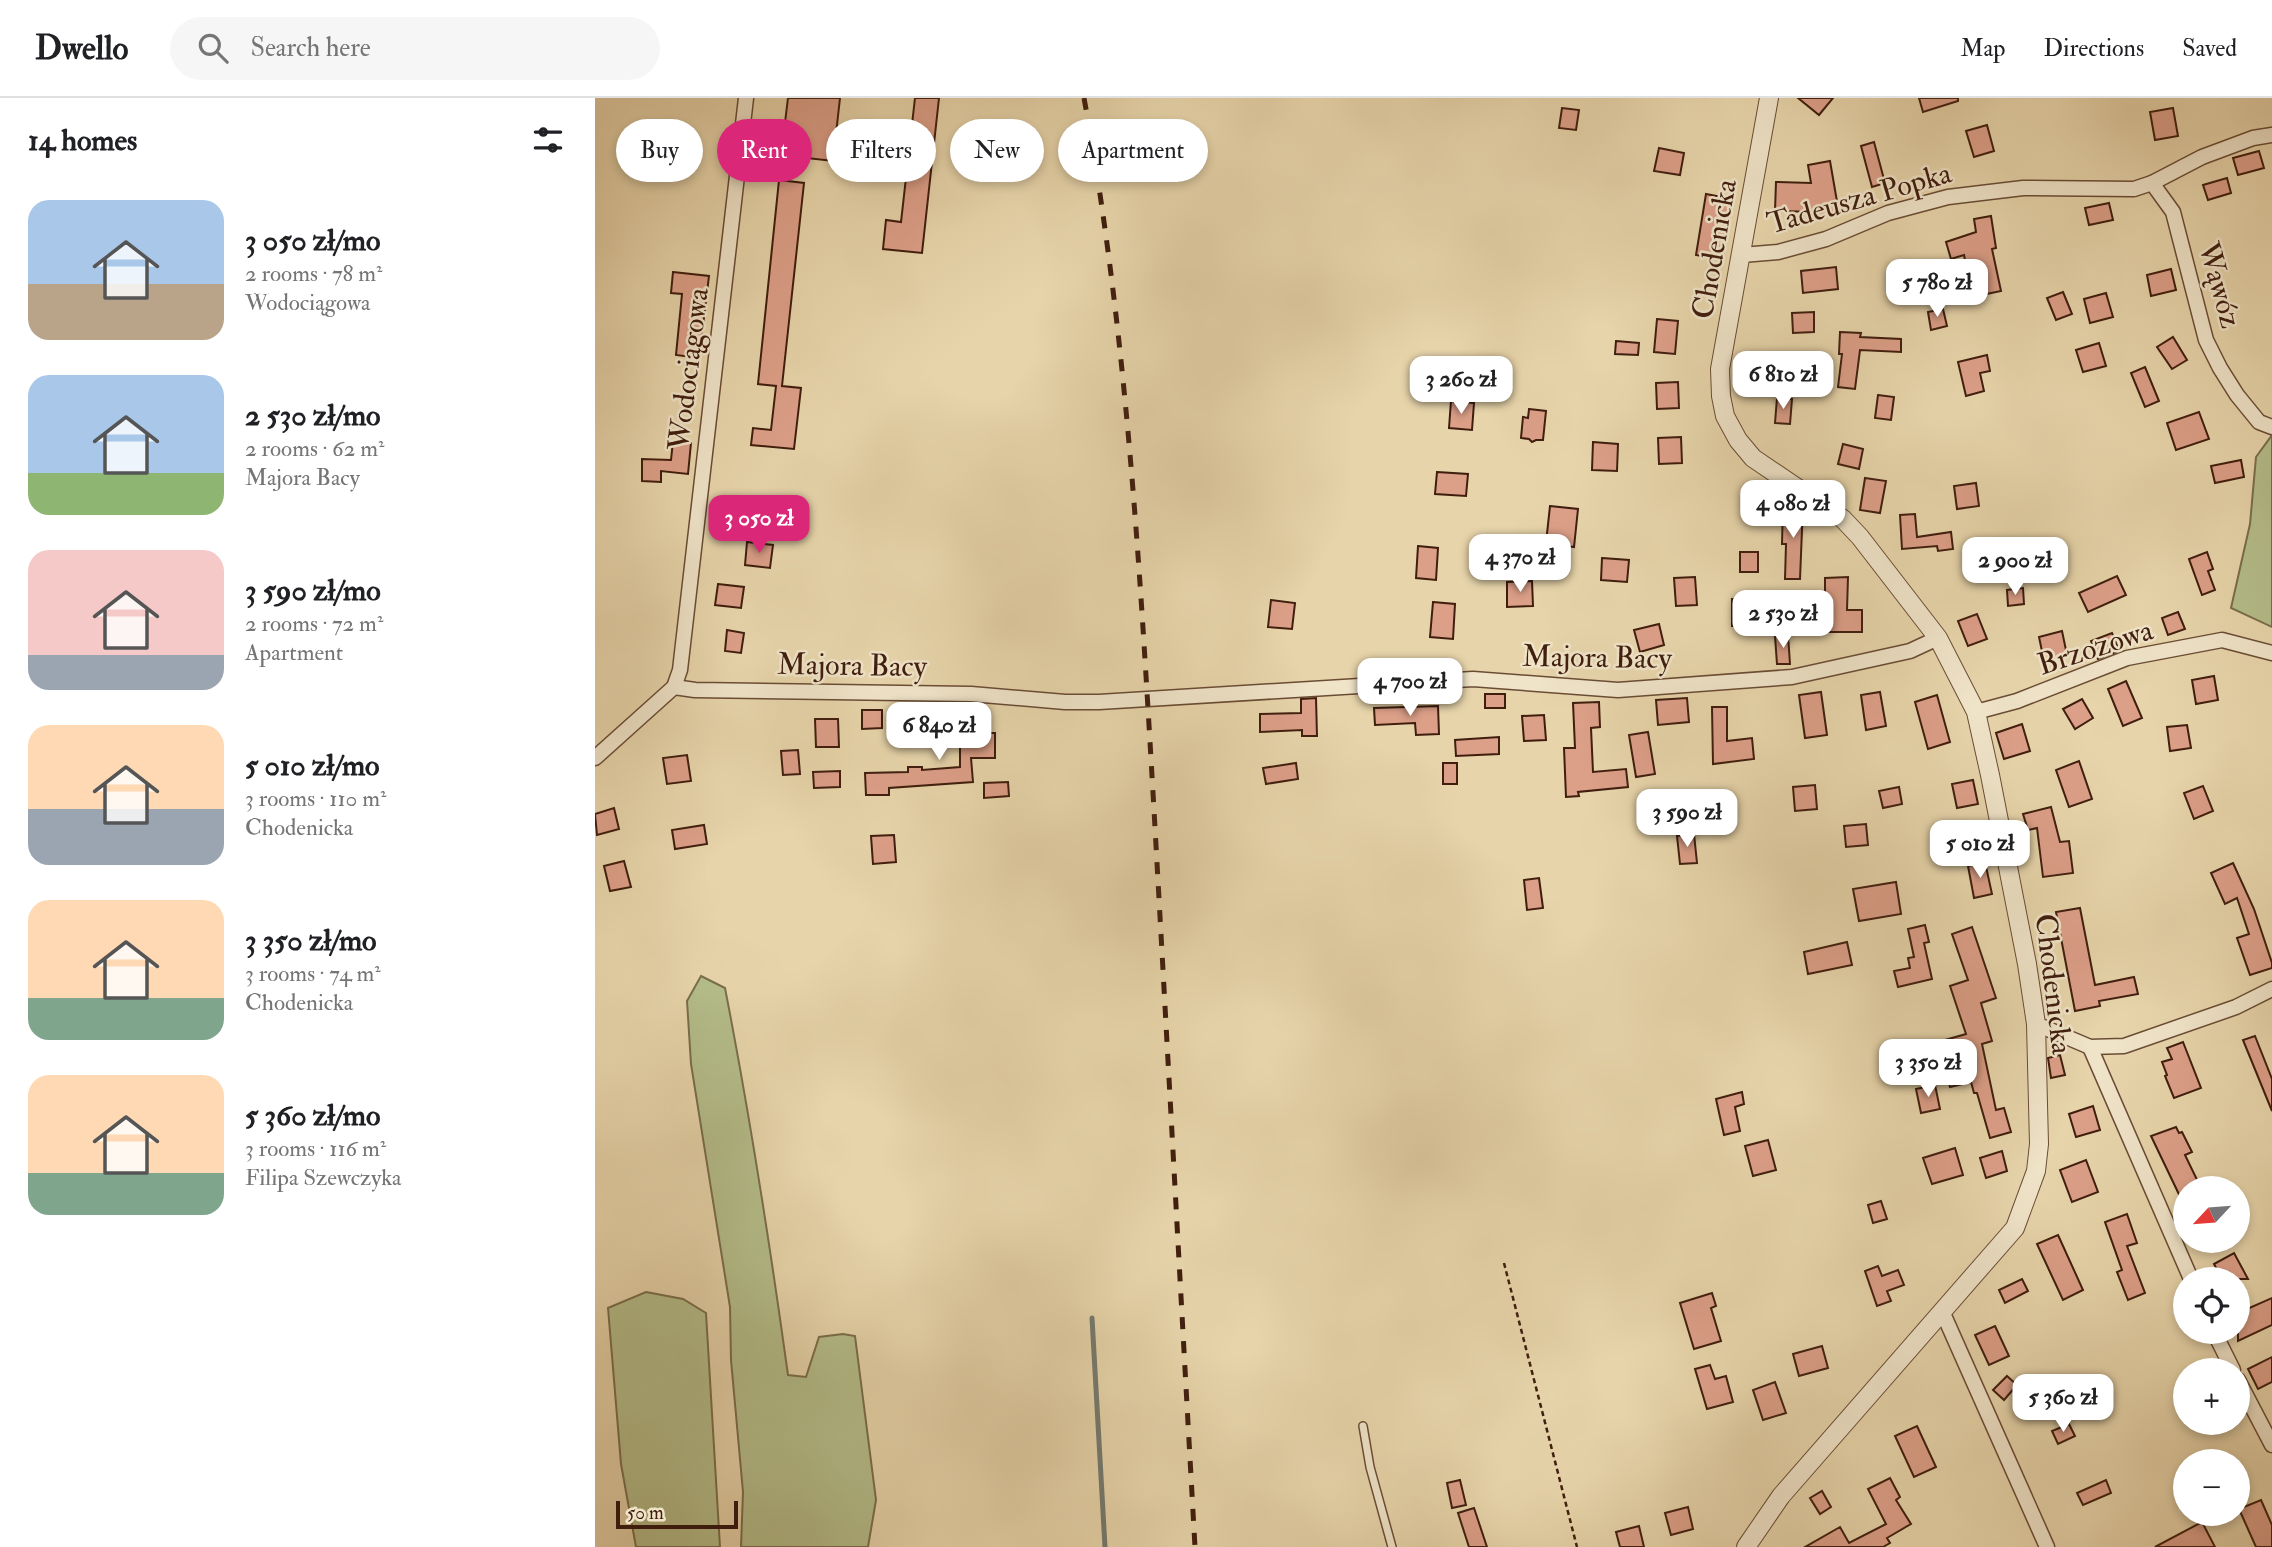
<!DOCTYPE html>
<meta charset="utf-8">
<style>
:root{--surface:#fff;--page:#f6f6f6;--text:#202124;--muted:#757577;--line:#e0e0e0;--accent:#db2777}
body{margin:0;font-family:"IM FELL Double Pica",serif;background:var(--page);color:var(--text);height:100vh;display:flex;flex-direction:column;font-size:26px;white-space:nowrap}
*{box-sizing:border-box;margin:0}
p{font-size:23px;color:var(--muted)}
.icon{flex:none;width:38px;height:38px;fill:none;stroke:currentColor;stroke-width:2;stroke-linecap:round;stroke-linejoin:round}
.map{position:relative;flex:1;overflow:hidden}
.sheet{display:flex;flex-direction:column;background:var(--surface);width:595px}
.sheet>*{flex:none}
.banner{position:absolute;left:21px;top:21px;width:665px;height:63px;display:flex;gap:14px}
.needle{width:46px;rotate:244deg}
.fabs{position:absolute;left:1578px;top:1078px;display:grid;gap:14px}
.fabs a{display:grid;place-items:center;width:77px;height:77px;border-radius:50%;background:var(--surface);box-shadow:0 4px 10px #0003;font-size:35px}
.scale{position:absolute;left:21px;bottom:18px;width:122px;box-sizing:border-box;padding-left:7px;border:4px solid #401e0e;border-top:0;font-size:19px;line-height:24px;white-space:nowrap;color:#401e0e;-webkit-text-stroke:5px #efe3c8;paint-order:stroke}
.price{position:absolute;translate:-50% -60px;padding:0 16px;border-radius:14px;background:#fff;color:#222;font-size:23px;line-height:46px;filter:drop-shadow(0 2px 4px #0008)}
.price::after{content:'';position:absolute;left:50%;top:42px;width:21px;height:16px;margin-left:-10px;background:inherit;clip-path:polygon(0 0,100% 0,50% 100%)}
.price.selected{background:var(--accent);color:#fff}
ul{padding:0;list-style:none}
li{display:flex;align-items:center;gap:21px;height:175px;padding:0 28px}
li span{display:grid;place-items:center;flex:none;width:196px;height:140px;border-radius:21px;color:#555}
li>.icon{margin-inline-start:auto}
span .icon{width:84px;height:84px;fill:#fffc;stroke-width:1}
li b{font-size:30px}
h2{display:flex;justify-content:space-between;align-items:center;height:84px;padding:0 28px;font-size:30px}
.chip{padding:0 24px;border-radius:32px;background:var(--surface);box-shadow:0 4px 10px #0003;font-size:24px;line-height:63px}
.chip.selected{background:var(--accent);color:#fff}
header{display:flex;align-items:center;gap:42px;box-sizing:border-box;height:98px;padding:0 35px;background:var(--surface);border-bottom:2px solid var(--line)}
header strong{font-size:33px}
nav{display:flex;gap:38px;margin-inline-start:auto;font-size:24px}
.search{width:490px;height:63px;background:var(--page);display:flex;align-items:center;gap:18px;box-sizing:border-box;padding:0 24px;border-radius:38px;color:var(--muted);font-size:26px}
main{display:flex;flex:1;min-height:0}
.map>svg:first-child{display:block}
</style>
<header>
<strong>Dwello</strong>
<div class="search"><svg class="icon" aria-label="search" viewBox="0 0 24 24"><circle cx="10" cy="10" r="6"/><path d="M15 15l6 6"/></svg>Search here</div>
<nav><a>Map</a><a>Directions</a><a>Saved</a></nav>
</header>
<main>
<section class="sheet">
<h2>14 homes<svg class="icon" aria-label="filters" viewBox="0 0 24 24"><path d="M4 7h16M4 17h16"/><circle cx="9" cy="7" r="2"/><circle cx="15" cy="17" r="2"/></svg></h2>
<ul>
<li><span style="background:linear-gradient(#a9c7e8 60%,#b9a48a 0)"><svg class="icon" aria-label="home" viewBox="0 0 24 24"><path d="M3 11l9-7 9 7M6 9v11h12V9"/></svg></span><div><b>3 050 zł/mo</b><p>2 rooms · 78 m²</p><p>Wodociągowa</p></div></li>
<li><span style="background:linear-gradient(#a9c7e8 70%,#8fb573 0)"><svg class="icon" aria-label="home" viewBox="0 0 24 24"><path d="M3 11l9-7 9 7M6 9v11h12V9"/></svg></span><div><b>2 530 zł/mo</b><p>2 rooms · 62 m²</p><p>Majora Bacy</p></div></li>
<li><span style="background:linear-gradient(#f6c9c9 75%,#9aa5b1 0)"><svg class="icon" aria-label="home" viewBox="0 0 24 24"><path d="M3 11l9-7 9 7M6 9v11h12V9"/></svg></span><div><b>3 590 zł/mo</b><p>2 rooms · 72 m²</p><p>Apartment</p></div></li>
<li><span style="background:linear-gradient(#ffd9b3 60%,#9aa5b1 0)"><svg class="icon" aria-label="home" viewBox="0 0 24 24"><path d="M3 11l9-7 9 7M6 9v11h12V9"/></svg></span><div><b>5 010 zł/mo</b><p>3 rooms · 110 m²</p><p>Chodenicka</p></div></li>
<li><span style="background:linear-gradient(#ffd9b3 70%,#7fa58c 0)"><svg class="icon" aria-label="home" viewBox="0 0 24 24"><path d="M3 11l9-7 9 7M6 9v11h12V9"/></svg></span><div><b>3 350 zł/mo</b><p>3 rooms · 74 m²</p><p>Chodenicka</p></div></li>
<li><span style="background:linear-gradient(#ffd9b3 70%,#7fa58c 0)"><svg class="icon" aria-label="home" viewBox="0 0 24 24"><path d="M3 11l9-7 9 7M6 9v11h12V9"/></svg></span><div><b>5 360 zł/mo</b><p>3 rooms · 116 m²</p><p>Filipa Szewczyka</p></div></li>
</ul>
</section>
<div class="map">
<svg width="1677" height="1449" viewBox="0 0 1677 1449">
<rect width="100%" height="100%" fill="#e7d4aa"/>
<filter id="stains"><feTurbulence type="fractalNoise" baseFrequency=".00286" numOctaves="4"/><feColorMatrix values="0 0 0 0 .2 0 0 0 0 .09 0 0 0 0 .02 0 0 0 .5 -.17"/></filter>
<radialGradient id="worn" r=".72"><stop offset=".6" stop-color="#630" stop-opacity="0"/><stop offset="1" stop-color="#630" stop-opacity=".3"/></radialGradient>
<g fill="#b4bd8a" stroke="#7a6e4c" stroke-width="2">
<path d="M1677 337V529L1636 510 1655 426 1661 359Z"/>
<path d="M106 878 130 890C155 1018 175 1147 193 1277L211 1279 224 1239 248 1236 260 1238 281 1402 273 1449H146L148 1394 136 1262 135 1209 96 966 92 903Z"/>
<path d="M51 1194 88 1201 111 1215 125 1449H41L26 1366 13 1210Z"/>
</g>
<g fill="none" stroke-linecap="round" stroke-linejoin="round">
<path stroke="#757a6f" stroke-width="5" d="M497 1220 510 1449"/>
</g>
<g fill="#dc9f88" stroke="#401e0e" stroke-width="2">
<path d="M193 0H245L238 63 186 57Z"/>
<path d="M320 0H344L327 155 288 151 291 122 306 124Z"/>
<path d="M1203 0H1238L1224 17Z"/>
<path d="M1324 0H1363V3L1328 14Z"/>
<path d="M967 10 984 12 981 32 964 30Z"/>
<path d="M1578 10 1583 38 1560 42 1555 14Z"/>
<path d="M1392 27 1399 53 1379 59 1371 33Z"/>
<path d="M1279 44 1290 85 1277 89 1266 48Z"/>
<path d="M1064 50 1089 55 1085 77 1059 73Z"/>
<path d="M1664 53 1669 70 1643 77 1638 60Z"/>
<path d="M1235 63 1244 115 1222 119 1221 114 1180 113 1181 84 1216 85 1213 67Z"/>
<path d="M1632 80 1636 95 1613 102 1608 87Z"/>
<path d="M184 82 209 85 187 288 206 290 199 351 156 347 158 330 176 332 181 288 163 286Z"/>
<path d="M1111 96 1138 101 1127 162 1101 157Z"/>
<path d="M1514 105 1518 122 1494 127 1490 110Z"/>
<path d="M1396 118 1401 150 1397 151 1406 193 1377 199 1369 157 1356 161 1351 144 1381 134 1379 121Z"/>
<path d="M1241 169 1243 191 1208 195 1206 173Z"/>
<path d="M1576 171 1581 192 1556 198 1552 177Z"/>
<path d="M78 174 114 178 104 260 81 257 87 196 76 195Z"/>
<path d="M1468 194 1477 216 1461 222 1452 200Z"/>
<path d="M1511 195 1518 219 1495 225 1489 201Z"/>
<path d="M1348 211 1352 228 1336 232 1333 214Z"/>
<path d="M1219 214V234L1198 235 1197 215Z"/>
<path d="M1062 221 1083 223 1080 256 1059 254Z"/>
<path d="M1245 234 1266 235 1265 239 1306 241V254L1265 252 1260 291 1243 289 1247 256H1244Z"/>
<path d="M1578 239 1592 262 1577 271 1562 249Z"/>
<path d="M1021 243 1044 245 1043 257 1020 256Z"/>
<path d="M1504 245 1511 268 1488 274 1481 252Z"/>
<path d="M1392 257 1395 273 1385 275 1389 293 1371 298 1363 264Z"/>
<path d="M1550 269 1564 303 1550 309 1536 275Z"/>
<path d="M1083 284 1084 310 1062 311 1061 285Z"/>
<path d="M1283 297 1299 299 1296 322 1280 320Z"/>
<path d="M1182 300 1197 301 1195 326 1180 325Z"/>
<path d="M856 303 879 305 877 332 854 330Z"/>
<path d="M934 311 951 313 948 342H941L937 344 934 341 926 340 928 319 933 320Z"/>
<path d="M1604 314 1614 341 1581 352 1572 325Z"/>
<path d="M1086 339 1087 365 1064 366 1063 340Z"/>
<path d="M78 343 96 345 93 376 66 373V384L47 383V361L76 362Z"/>
<path d="M998 344 1023 346 1022 373 997 372Z"/>
<path d="M1248 346 1268 351 1264 371 1243 366Z"/>
<path d="M1646 362 1649 379 1620 385 1616 368Z"/>
<path d="M842 374 873 376 871 398 840 396Z"/>
<path d="M1270 380 1291 383 1285 415 1265 412Z"/>
<path d="M1381 385 1384 408 1362 411 1359 388Z"/>
<path d="M1188 407H1208L1205 481H1190L1191 446H1187Z"/>
<path d="M955 408 983 411 979 449 951 445Z"/>
<path d="M1320 416 1322 439 1356 434 1358 451 1343 453 1342 448 1307 451 1305 417Z"/>
<path d="M911 440 926 441 924 459 910 458Z"/>
<path d="M152 444 178 447 175 470 150 467Z"/>
<path d="M823 448 843 450 841 482 821 480Z"/>
<rect x="1145" y="454" width="18" height="20"/>
<path d="M1612 454 1618 471 1613 473 1620 492 1607 497 1594 461Z"/>
<path d="M1007 460 1034 462 1032 484 1006 482Z"/>
<path d="M1440 463 1441 476 1420 477 1419 464Z"/>
<path d="M1522 478 1531 497 1493 514 1484 495Z"/>
<path d="M1100 479 1102 507 1081 508 1079 480Z"/>
<path d="M1253 479 1252 512H1267V534H1230V480Z"/>
<path d="M937 483 938 508 912 509V484Z"/>
<path d="M123 486 149 489 146 510 120 507Z"/>
<path d="M1428 490 1429 506 1413 508 1412 492Z"/>
<path d="M1137 501 1164 502V528H1137Z"/>
<path d="M676 502 700 505 697 531 673 529Z"/>
<path d="M838 504 860 506 858 541 835 539Z"/>
<path d="M1583 514 1590 531 1573 537 1567 520Z"/>
<path d="M1382 516 1392 541 1373 548 1363 523Z"/>
<path d="M1064 526 1069 547 1045 554 1039 532Z"/>
<path d="M132 532 149 535 146 555 130 553Z"/>
<path d="M1467 533 1472 557 1449 563 1444 539Z"/>
<path d="M1517 535 1524 553 1503 561 1496 543Z"/>
<path d="M1193 537 1195 566H1182L1180 538Z"/>
<path d="M1619 578 1623 602 1601 606 1597 582Z"/>
<path d="M1531 583 1547 620 1528 628 1513 591Z"/>
<path d="M1226 594 1232 637 1210 640 1204 597Z"/>
<path d="M1285 594 1291 628 1271 632 1266 597Z"/>
<rect x="890" y="596" width="20" height="14"/>
<path d="M1342 597 1355 644 1333 651 1320 604Z"/>
<path d="M721 600 722 638H707V632L665 634V616L706 615V601Z"/>
<path d="M1092 600 1094 624 1063 627 1061 602Z"/>
<path d="M1487 601 1498 620 1480 631 1468 611Z"/>
<path d="M1004 604 1005 629 996 630 998 674 1031 671 1033 689 983 694 984 698 971 699 969 650H980L978 605Z"/>
<path d="M843 608 844 636 821 637 820 625 780 627 779 610Z"/>
<path d="M1117 609H1132V643L1157 640 1159 661 1118 666Z"/>
<path d="M267 612H287V630L267 631Z"/>
<path d="M351 617H371V635H400V660H376L378 684 294 690V697H271L270 675 313 674V669H327V672L365 669V640H351Z"/>
<path d="M949 617 951 642 929 643 927 618Z"/>
<path d="M220 621H243L244 649H221Z"/>
<path d="M1427 626 1435 653 1409 661 1401 635Z"/>
<path d="M1592 627 1596 650 1575 653 1572 629Z"/>
<path d="M1053 634 1060 676 1041 679 1034 637Z"/>
<path d="M904 639V656L861 658 860 642Z"/>
<path d="M203 652 205 676 188 677 186 653Z"/>
<path d="M92 657 96 683 72 686 68 660Z"/>
<path d="M1484 663 1497 701 1474 709 1461 672Z"/>
<path d="M701 665 703 681 671 686 668 670Z"/>
<rect x="848" y="665" width="14" height="21"/>
<path d="M245 673V689L219 690 218 674Z"/>
<path d="M1378 682 1383 706 1362 710 1357 686Z"/>
<path d="M413 684 414 698 389 700V685Z"/>
<path d="M1220 687 1222 711 1200 713 1198 689Z"/>
<path d="M1608 688 1618 713 1599 721 1589 695Z"/>
<path d="M1304 689 1307 706 1288 710 1284 693Z"/>
<path d="M1456 709 1465 744 1474 743 1478 775 1448 779 1442 730 1433 732 1428 716Z"/>
<path d="M19 710 24 731 2 737 0 716Z"/>
<path d="M1271 726 1273 747 1251 749 1249 728Z"/>
<path d="M109 727 112 746 80 751 77 732Z"/>
<path d="M1099 736 1102 765 1085 766 1082 738Z"/>
<path d="M299 737 301 764 278 766 276 738Z"/>
<path d="M29 763 36 789 15 793 9 768Z"/>
<path d="M1390 764 1397 796 1379 800 1373 768Z"/>
<path d="M1638 765 1659 811 1677 865V870L1655 877 1642 840 1654 836 1642 800 1630 806 1616 775Z"/>
<path d="M944 780 948 810 932 812 929 782Z"/>
<path d="M1301 784 1306 816 1264 823 1258 791Z"/>
<path d="M1485 810 1500 887 1539 879 1543 896 1504 903 1505 908 1480 913 1461 814Z"/>
<path d="M1330 827 1334 844 1329 845 1337 881 1303 889 1299 873 1315 870 1313 860 1319 859 1313 831Z"/>
<path d="M1377 829 1401 900 1386 905 1397 943 1387 946 1401 1012 1409 1010 1416 1034 1395 1040 1382 995H1379L1376 984 1355 989 1343 944 1371 936 1355 888 1373 882 1357 836Z"/>
<path d="M1252 844 1257 867 1213 876 1209 854Z"/>
<path d="M1660 938 1677 981V1013L1648 942Z"/>
<path d="M1588 944 1606 990 1579 1000 1570 978 1572 977 1567 964 1577 961 1572 950Z"/>
<path d="M1465 957 1470 977 1456 980 1453 960Z"/>
<path d="M1340 987 1345 1011 1326 1015 1321 991Z"/>
<path d="M1147 994 1149 1006 1140 1009 1145 1033 1129 1037 1121 1001Z"/>
<path d="M1498 1008 1505 1032 1481 1039 1474 1016Z"/>
<path d="M1581 1029 1584 1035 1587 1034 1597 1054 1590 1057 1606 1090H1591V1111L1556 1038Z"/>
<path d="M1173 1042 1181 1072 1158 1078 1150 1048Z"/>
<path d="M1360 1050 1368 1077 1337 1086 1328 1060Z"/>
<path d="M1407 1053 1412 1073 1391 1080 1385 1060Z"/>
<path d="M1491 1062 1503 1094 1477 1104 1465 1072Z"/>
<path d="M1286 1103 1292 1121 1278 1125 1273 1107Z"/>
<path d="M1532 1116 1542 1145 1532 1148 1550 1195 1533 1202 1522 1174 1527 1172 1510 1124Z"/>
<path d="M1463 1137 1488 1192 1468 1202 1442 1146Z"/>
<path d="M1639 1155 1653 1181H1627L1619 1166Z"/>
<path d="M1283 1168 1287 1178 1303 1172 1309 1187 1292 1193 1296 1203 1282 1208 1270 1173Z"/>
<path d="M1427 1181 1433 1193 1410 1205 1404 1192Z"/>
<path d="M1117 1195 1121 1208 1116 1210 1126 1243 1099 1251 1085 1205Z"/>
<path d="M1677 1200V1227L1643 1243V1215Z"/>
<path d="M1400 1228 1414 1258 1394 1267 1380 1237Z"/>
<path d="M1227 1248 1233 1270 1204 1278 1198 1256Z"/>
<path d="M1677 1259V1284L1663 1291 1653 1271Z"/>
<path d="M1115 1267 1120 1281 1131 1278 1138 1304 1112 1311 1100 1271Z"/>
<path d="M1412 1278 1422 1287 1409 1302 1398 1292Z"/>
<path d="M1478 1279 1486 1300 1459 1311 1450 1291Z"/>
<path d="M1180 1284 1191 1315 1168 1322 1158 1292Z"/>
<path d="M1474 1326 1480 1338 1463 1346 1457 1333Z"/>
<path d="M1322 1328 1341 1369 1319 1379 1300 1338Z"/>
<path d="M1295 1380 1305 1399 1301 1402 1316 1426 1292 1440 1295 1445 1288 1449H1210L1245 1429 1254 1445 1291 1426 1273 1391Z"/>
<path d="M865 1382 871 1407 857 1410 852 1385Z"/>
<path d="M1511 1382 1516 1395 1488 1407 1482 1395Z"/>
<path d="M1227 1393 1236 1409 1225 1416 1215 1400Z"/>
<path d="M1666 1402 1677 1427V1449H1661L1644 1411Z"/>
<path d="M1093 1409 1098 1431 1076 1437 1070 1415Z"/>
<path d="M879 1410 892 1449H874L863 1415Z"/>
<path d="M1607 1424 1620 1449H1560Z"/>
<path d="M1044 1428 1049 1449H1025L1021 1434Z"/>
</g>
<g fill="none" stroke-linecap="round" stroke-linejoin="round">
<g stroke="#6a4c35" stroke-width="10">
<path id="service" d="M768 1328 775 1369 797 1449"/>
</g>
<g stroke="#6a4c35" stroke-width="17">
<g id="minor">
<path d="M1557 85 1578 114 1611 242 1625 270 1642 297 1664 324 1677 329"/>
<path d="M1147 157 1183 154 1231 141 1293 115 1353 99 1428 90 1539 91 1557 85 1607 59 1658 40 1677 37"/>
<path d="M79 589 100 592 376 596 470 604H504L878 581 1023 592 1197 579 1315 553 1343 540"/>
<path d="M1381 614 1422 603 1532 560 1627 542 1677 555"/>
<path d="M0 660 79 589 85 572 151 0"/>
<path d="M1441 926 1495 949 1529 948 1641 909 1677 891"/>
<path d="M1495 949 1596 1181"/>
<path d="M1347 1213 1452 1449"/>
<path d="M1619 1234 1638 1272"/>
<path d="M1643 1282 1677 1347"/>
</g>
</g>
<g stroke="#6a4c35" stroke-width="20">
<path id="tertiary" d="M1151 1449 1186 1398 1420 1130 1441 1073 1444 1046 1441 926 1432 866 1395 677 1381 614 1343 540 1265 439 1248 421 1158 360 1143 342 1130 318 1126 298 1125 271 1174 0"/>
</g>
<path stroke="#401e0e" stroke-width="2.5" stroke-dasharray="5 3.5" stroke-linecap="butt" d="M909 1165 982 1449"/>
<use href="#service" stroke="#efe3c8" stroke-width="7"/>
<use href="#minor" stroke="#efe3c8" stroke-width="14"/>
<use href="#tertiary" stroke="#efe3c8" stroke-width="18"/>
<path stroke="#401e0e" stroke-width="5" stroke-dasharray="12 12" stroke-linecap="butt" d="M489 0C532 235 545 474 559 712 573 958 586 1203 600 1449"/>
</g>
<g text-anchor="middle" stroke-width="5" stroke-linejoin="round" paint-order="stroke">
<g font-size="30" fill="#401e0e" stroke="#efe3c8">
<text transform="translate(1264 100) rotate(-16)" y="10">Tadeusza Popka</text>
<text transform="translate(1119 151) rotate(-80)" y="10">Chodenicka</text>
<text transform="translate(1625 187) rotate(74)" y="10">Wąwóz</text>
<text transform="translate(93 271) rotate(-83)" y="10">Wodociągowa</text>
<text transform="translate(1500 549) rotate(-18)" y="10">Brzozowa</text>
<text transform="translate(1002 559) rotate(1)" y="10">Majora Bacy</text>
<text transform="translate(257 567) rotate(1)" y="10">Majora Bacy</text>
<text transform="translate(1459 886) rotate(83)" y="10">Chodenicka</text>
</g>
</g>
<rect width="100%" height="100%" filter="url(#stains)"/>
<rect width="100%" height="100%" fill="url(#worn)"/>
</svg>
<div class="fabs">
<a><svg class="needle" viewBox="-14 -14 28 28"><path d="M0-13l5 13h-10z" fill="#e53935"/><path d="M0 13l5-13h-10z" fill="#757577"/></svg></a>
<a><svg class="icon" aria-label="locate" viewBox="0 0 24 24"><circle cx="12" cy="12" r="6"/><path d="M12 2v4M12 18v4M2 12h4M18 12h4"/></svg></a>
<a>+</a>
<a>−</a>
</div>
<div class="scale">50 m</div>
<b class="price" style="left:1342px;top:221px">5 780 zł</b>
<b class="price" style="left:1188px;top:313px">6 810 zł</b>
<b class="price" style="left:866px;top:318px">3 260 zł</b>
<b class="price" style="left:1198px;top:442px">4 080 zł</b>
<b class="price selected" style="left:164px;top:457px">3 050 zł</b>
<b class="price" style="left:925px;top:496px">4 370 zł</b>
<b class="price" style="left:1420px;top:499px">2 900 zł</b>
<b class="price" style="left:1188px;top:552px">2 530 zł</b>
<b class="price" style="left:815px;top:620px">4 700 zł</b>
<b class="price" style="left:344px;top:664px">6 840 zł</b>
<b class="price" style="left:1092px;top:751px">3 590 zł</b>
<b class="price" style="left:1385px;top:782px">5 010 zł</b>
<b class="price" style="left:1333px;top:1001px">3 350 zł</b>
<b class="price" style="left:1468px;top:1336px">5 360 zł</b>
<div class="banner">
<a class="chip">Buy</a>
<a class="chip selected">Rent</a>
<a class="chip">Filters</a>
<a class="chip">New</a>
<a class="chip">Apartment</a>
</div>
</div>
</main>
